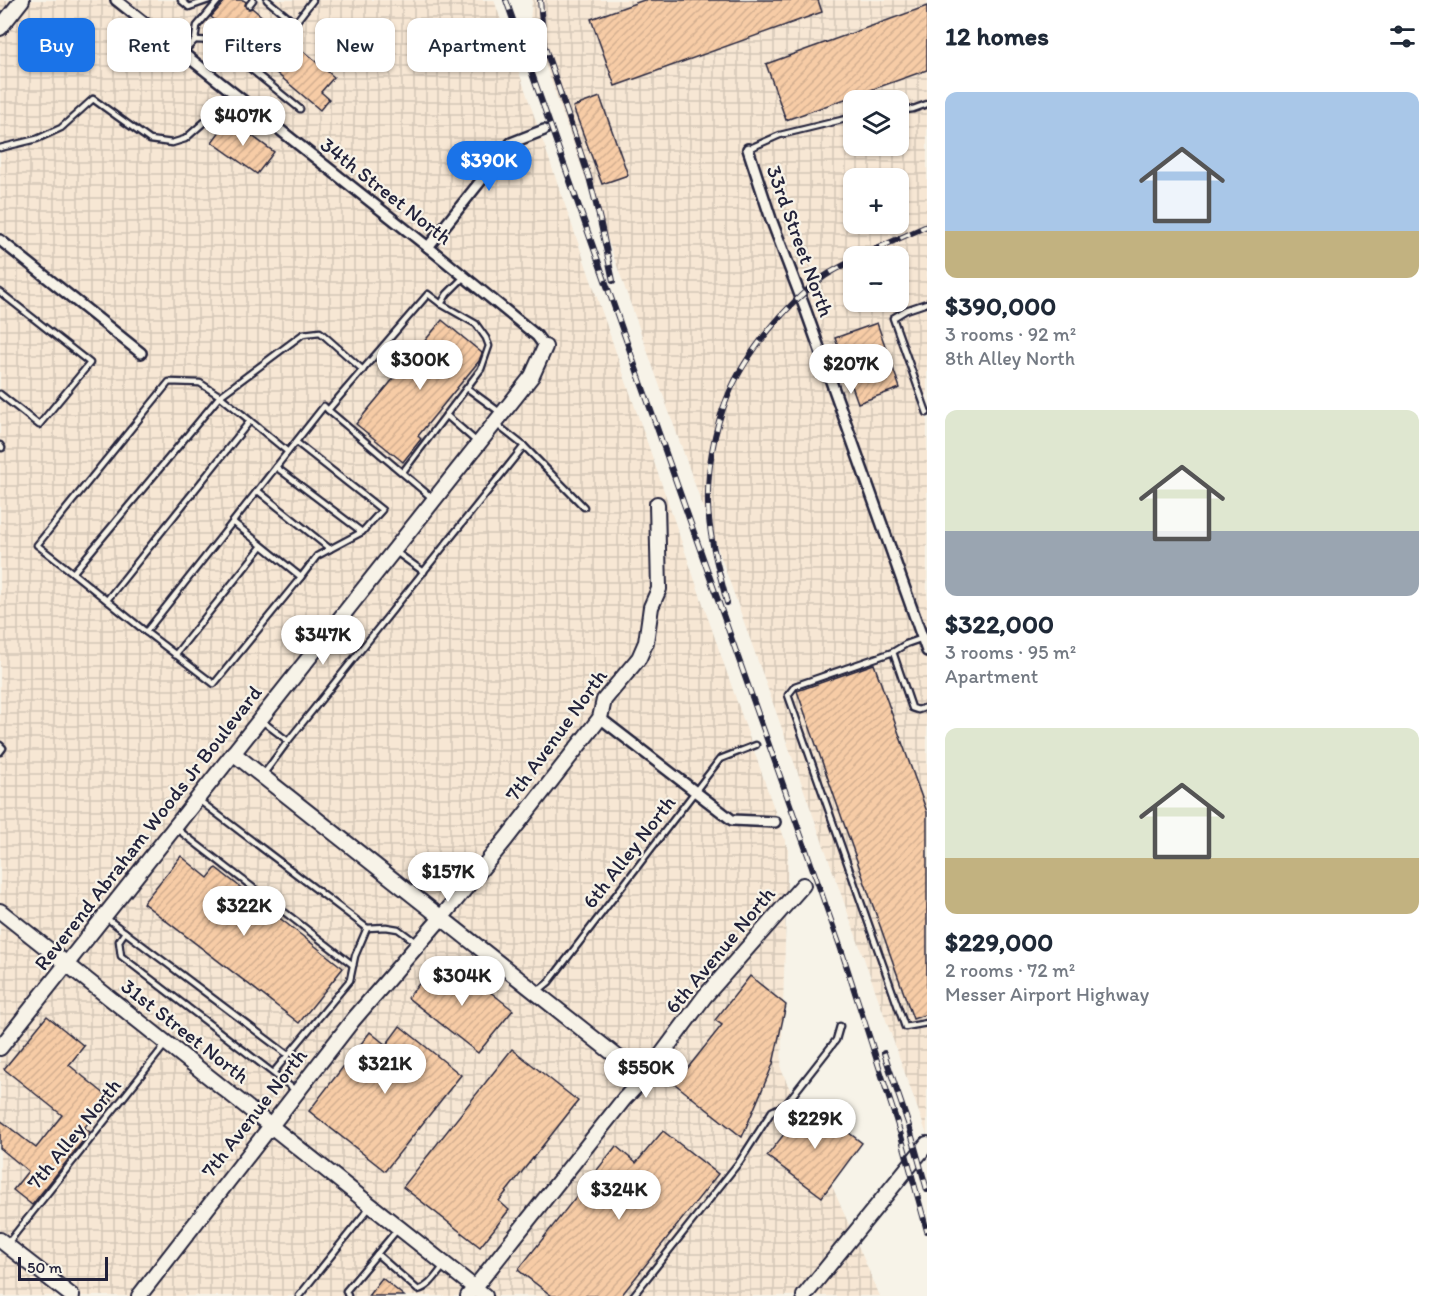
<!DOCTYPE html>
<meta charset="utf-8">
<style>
:root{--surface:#fff;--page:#f2f2f3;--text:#1f2937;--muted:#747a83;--accent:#1a73e8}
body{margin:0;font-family:Itim,sans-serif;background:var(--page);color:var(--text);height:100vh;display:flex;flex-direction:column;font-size:22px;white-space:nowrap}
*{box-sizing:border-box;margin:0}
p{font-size:20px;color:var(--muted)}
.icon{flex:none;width:33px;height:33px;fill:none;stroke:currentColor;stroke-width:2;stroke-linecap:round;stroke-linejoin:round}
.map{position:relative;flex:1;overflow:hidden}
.sheet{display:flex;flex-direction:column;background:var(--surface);width:510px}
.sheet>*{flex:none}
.guide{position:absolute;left:18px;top:18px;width:570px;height:54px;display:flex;gap:12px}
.tools{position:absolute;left:843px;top:90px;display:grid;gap:12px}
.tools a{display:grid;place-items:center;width:66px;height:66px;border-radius:12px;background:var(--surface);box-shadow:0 2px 4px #0004;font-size:30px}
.scale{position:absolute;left:18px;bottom:15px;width:90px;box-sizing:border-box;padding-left:6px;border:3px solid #22223b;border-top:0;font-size:16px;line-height:21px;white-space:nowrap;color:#22223b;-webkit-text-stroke:4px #f7f3e8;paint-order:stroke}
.price{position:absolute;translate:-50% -51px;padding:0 14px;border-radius:21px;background:#fff;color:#222;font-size:20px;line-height:39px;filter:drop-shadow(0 2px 3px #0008)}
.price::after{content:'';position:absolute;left:50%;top:36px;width:18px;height:14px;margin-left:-9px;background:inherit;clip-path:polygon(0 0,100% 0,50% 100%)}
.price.selected{background:var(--accent);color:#fff}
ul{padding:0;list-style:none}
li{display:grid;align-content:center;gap:12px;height:318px;padding:0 18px}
li span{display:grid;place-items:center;height:186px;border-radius:12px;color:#555}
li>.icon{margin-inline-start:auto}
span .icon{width:108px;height:108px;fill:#fffc;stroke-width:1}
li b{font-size:26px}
h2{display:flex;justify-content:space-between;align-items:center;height:72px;padding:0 18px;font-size:26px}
.chip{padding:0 21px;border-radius:12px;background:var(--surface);box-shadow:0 2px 4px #0004;font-size:21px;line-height:54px}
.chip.selected{background:var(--accent);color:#fff}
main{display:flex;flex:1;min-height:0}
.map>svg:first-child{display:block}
</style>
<main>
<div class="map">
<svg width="927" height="1296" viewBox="0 0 927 1296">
<defs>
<pattern id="industrial-grid" width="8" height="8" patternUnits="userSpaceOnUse" patternTransform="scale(1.5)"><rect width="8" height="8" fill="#f7e7d4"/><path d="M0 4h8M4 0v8" fill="none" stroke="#d3c6b7"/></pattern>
<pattern id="building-hatch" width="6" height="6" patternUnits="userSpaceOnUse" patternTransform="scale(1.5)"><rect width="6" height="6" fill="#f7cca6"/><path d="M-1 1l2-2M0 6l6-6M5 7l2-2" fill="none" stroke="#d3af90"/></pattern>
</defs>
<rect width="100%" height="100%" fill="#f7f3e8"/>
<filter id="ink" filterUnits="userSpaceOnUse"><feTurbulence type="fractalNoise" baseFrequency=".0167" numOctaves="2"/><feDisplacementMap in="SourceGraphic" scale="12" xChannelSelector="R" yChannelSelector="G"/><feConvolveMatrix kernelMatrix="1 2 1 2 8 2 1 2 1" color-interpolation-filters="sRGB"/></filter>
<g filter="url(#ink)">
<g fill="url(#industrial-grid)" fill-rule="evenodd">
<path d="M0 0H494L788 849 781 1069 880 1296H0Z"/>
<path d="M532 0H927V1135L530 22ZM854 100H898V146H854ZM854 178H898V224H854ZM854 256H898V302H854Z"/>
</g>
<g fill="url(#building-hatch)" stroke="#22223b" stroke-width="1.5">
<path d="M226 0H243L246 2 245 5 246 8 249 9 252 8 334 77 321 92 329 99 320 110 229 33 230 29 229 26H225L223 27 211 17Z"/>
<path d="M644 0H818L822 12 615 86 591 19Z"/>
<path d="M927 6V70L786 120 766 64Z"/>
<path d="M600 97 628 175 602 184 573 107Z"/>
<path d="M229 119 274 152 257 174 212 142Z"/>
<path d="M442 320 482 353 479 361 418 436 421 439 403 462 356 424Z"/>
<path d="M877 323 900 388 858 403 835 338Z"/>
<path d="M874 664 927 812V1014L913 1019 797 691Z"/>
<path d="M181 856 208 878 216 868 343 968 299 1023 143 903Z"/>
<path d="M431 968 453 985 464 971 513 1010 478 1053 408 998Z"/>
<path d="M750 976 786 1005 773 1064 742 1137 675 1084 722 1025 715 1020Z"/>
<path d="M47 1016 84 1046 69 1065 112 1100 99 1116 96 1113 84 1128 90 1132 32 1205 13 1190 28 1171 0 1148V1120L36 1148 62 1115 4 1069Z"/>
<path d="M400 1026 461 1075 385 1171 309 1111 370 1032 386 1045Z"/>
<path d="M512 1049 578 1101 499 1201 509 1210 480 1247 403 1187Z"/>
<path d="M809 1102 862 1143 822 1197 767 1156Z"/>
<path d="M663 1131 718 1174 621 1296H552L518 1270 616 1146 636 1163Z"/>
<path d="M382 1278 404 1296H368Z"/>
</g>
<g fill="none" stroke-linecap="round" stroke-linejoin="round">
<g stroke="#22223b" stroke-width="9">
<g id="lane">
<path d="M181 0 189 7 209 0"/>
<path d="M267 0 295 23 313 0"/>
<path d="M249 5 253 0"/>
<path d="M195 40 216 41 300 109"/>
<path d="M216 41 226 30"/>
<path d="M183 53 195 40 197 26 219 0"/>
<path d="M898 111 913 109 927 104"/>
<path d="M0 148 37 139 61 128 93 99 150 140 172 143 185 139 235 95"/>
<path d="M748 149 780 135 854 117"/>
<path d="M0 292 90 363 39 425 0 394"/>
<path d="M927 303 906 310 893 318 927 413"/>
<path d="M441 304 447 294 464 277"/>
<path d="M467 388 501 413"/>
<path d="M446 415 478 443"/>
<path d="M296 442 382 510 362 532"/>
<path d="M0 445 2 448"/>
<path d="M524 446 584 507"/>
<path d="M288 452 220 396 73 573 146 632 324 406 328 410"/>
<path d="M276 467 362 532 330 549"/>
<path d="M402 473 481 369 489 346 486 338 476 324 441 304 428 294 328 410 432 498"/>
<path d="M258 491 330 549 317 556 301 577"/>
<path d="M396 552 424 572"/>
<path d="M73 573 37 545 169 382 200 383 220 396 303 334 320 332 363 370"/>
<path d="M107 600 250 421"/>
<path d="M146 632 214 684 301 577 233 522"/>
<path d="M923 638 906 644 893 652 912 708 918 710 927 707"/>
<path d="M893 652 795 686 788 695 905 1027 927 1023"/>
<path d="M175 655 262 546"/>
<path d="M262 721 288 741 524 446 496 424"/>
<path d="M0 745 3 748 0 752"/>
<path d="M263 775 288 741"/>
<path d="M200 801 367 928 355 956 350 980 288 1055"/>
<path d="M177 829 353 965"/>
<path d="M105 917 125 932"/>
<path d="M367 928 386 927 398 929 417 943"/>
<path d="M538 991 549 982 720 759 756 745"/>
<path d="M273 1073 288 1055 125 932 119 941 121 956 273 1073 295 1090"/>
<path d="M8 1243 165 1045"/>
<path d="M377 1254 418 1290C430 1287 436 1275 444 1266"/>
<path d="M299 1296 370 1207"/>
<path d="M348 1296 346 1291 397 1230"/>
<path d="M633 1296 740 1161 772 1111 786 1104 836 1040 840 1026"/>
</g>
</g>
<g stroke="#22223b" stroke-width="14">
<g id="street">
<path d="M116 0 428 247 537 336 545 347"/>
<path d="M748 149 771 219 806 311 927 651"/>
<path d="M0 240 141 353"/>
<path d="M428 247 511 143 544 130"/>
<path d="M600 718 732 820 775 822"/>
</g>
</g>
<g stroke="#22223b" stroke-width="18">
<g id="secondary">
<path d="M0 28 22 0"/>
<path d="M233 753 644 1078"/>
<path d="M0 911 485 1296"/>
<path d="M0 1048 532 376 545 347"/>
<path d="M0 1240 72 1296"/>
<path d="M139 1296 353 1020 441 918 506 839 600 718 604 700 639 658 646 642 651 607 659 589 657 504"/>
<path d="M468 1296 624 1099 644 1078 705 996 803 885"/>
<path d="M804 1296 927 1144"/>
</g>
</g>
<use href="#lane" stroke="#f7f3e8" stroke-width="4.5"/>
<use href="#street" stroke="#f7f3e8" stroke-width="9"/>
<use href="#secondary" stroke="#f7f3e8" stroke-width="14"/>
<g stroke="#22223b" stroke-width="6">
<g id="rail">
<path d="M506 0 840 946 900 1132 927 1231"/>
<path d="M540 0 544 45 589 177 600 220 613 281"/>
<path d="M860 256 927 226"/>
<path d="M727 603C719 571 709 538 708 504 707 470 714 428 728 396 745 354 788 302 825 276 834 270 844 265 854 260"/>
<path d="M884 1053 909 1126 927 1190"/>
</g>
</g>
<use href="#rail" stroke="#f7f3e8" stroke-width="4" stroke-dasharray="11" stroke-linecap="butt"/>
</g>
</g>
<g text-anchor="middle" stroke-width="4.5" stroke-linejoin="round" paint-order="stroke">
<g font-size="21" fill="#22223b" stroke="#f7f3e8">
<text transform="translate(386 191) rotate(38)" y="7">34th Street North</text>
<text transform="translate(800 241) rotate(70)" y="7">33rd Street North</text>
<text transform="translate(556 735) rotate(-54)" y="7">7th Avenue North</text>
<text transform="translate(148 828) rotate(-52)" y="7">Reverend Abraham Woods Jr Boulevard</text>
<text transform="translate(629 852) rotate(-52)" y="7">6th Alley North</text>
<text transform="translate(720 950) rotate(-50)" y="7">6th Avenue North</text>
<text transform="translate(185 1031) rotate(38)" y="7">31st Street North</text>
<text transform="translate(254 1113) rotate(-52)" y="7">7th Avenue North</text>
<text transform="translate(74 1134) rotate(-51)" y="7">7th Alley North</text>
</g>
</g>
</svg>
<div class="tools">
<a><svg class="icon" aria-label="layers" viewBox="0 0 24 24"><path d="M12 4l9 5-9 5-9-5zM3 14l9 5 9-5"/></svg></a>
<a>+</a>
<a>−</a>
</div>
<div class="scale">50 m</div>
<b class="price" style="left:243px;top:147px">$407K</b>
<b class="price selected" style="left:489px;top:192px">$390K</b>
<b class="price" style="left:420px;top:391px">$300K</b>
<b class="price" style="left:851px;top:395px">$207K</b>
<b class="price" style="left:323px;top:666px">$347K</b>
<b class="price" style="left:448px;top:903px">$157K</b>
<b class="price" style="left:244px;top:937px">$322K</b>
<b class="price" style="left:462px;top:1007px">$304K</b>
<b class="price" style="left:385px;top:1095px">$321K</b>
<b class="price" style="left:646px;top:1099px">$550K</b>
<b class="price" style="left:815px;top:1150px">$229K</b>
<b class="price" style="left:619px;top:1221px">$324K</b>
<div class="guide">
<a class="chip selected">Buy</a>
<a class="chip">Rent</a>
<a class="chip">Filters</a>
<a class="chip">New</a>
<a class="chip">Apartment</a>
</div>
</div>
<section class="sheet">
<h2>12 homes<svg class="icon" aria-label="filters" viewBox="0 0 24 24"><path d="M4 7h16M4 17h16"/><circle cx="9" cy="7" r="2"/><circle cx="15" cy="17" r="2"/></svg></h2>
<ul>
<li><span style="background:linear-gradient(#a9c7e8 75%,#c2b280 0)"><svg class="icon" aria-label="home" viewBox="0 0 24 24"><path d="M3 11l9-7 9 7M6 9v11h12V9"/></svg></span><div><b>$390,000</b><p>3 rooms · 92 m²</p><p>8th Alley North</p></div></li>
<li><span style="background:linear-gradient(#dfe7d0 65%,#9aa5b1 0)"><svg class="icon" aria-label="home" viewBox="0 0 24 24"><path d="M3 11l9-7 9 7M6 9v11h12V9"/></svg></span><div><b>$322,000</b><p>3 rooms · 95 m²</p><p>Apartment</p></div></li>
<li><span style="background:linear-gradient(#dfe7d0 70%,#c2b280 0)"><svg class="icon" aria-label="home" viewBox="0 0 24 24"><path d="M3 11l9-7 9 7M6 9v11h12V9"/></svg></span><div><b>$229,000</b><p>2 rooms · 72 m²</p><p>Messer Airport Highway</p></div></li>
</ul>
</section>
</main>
